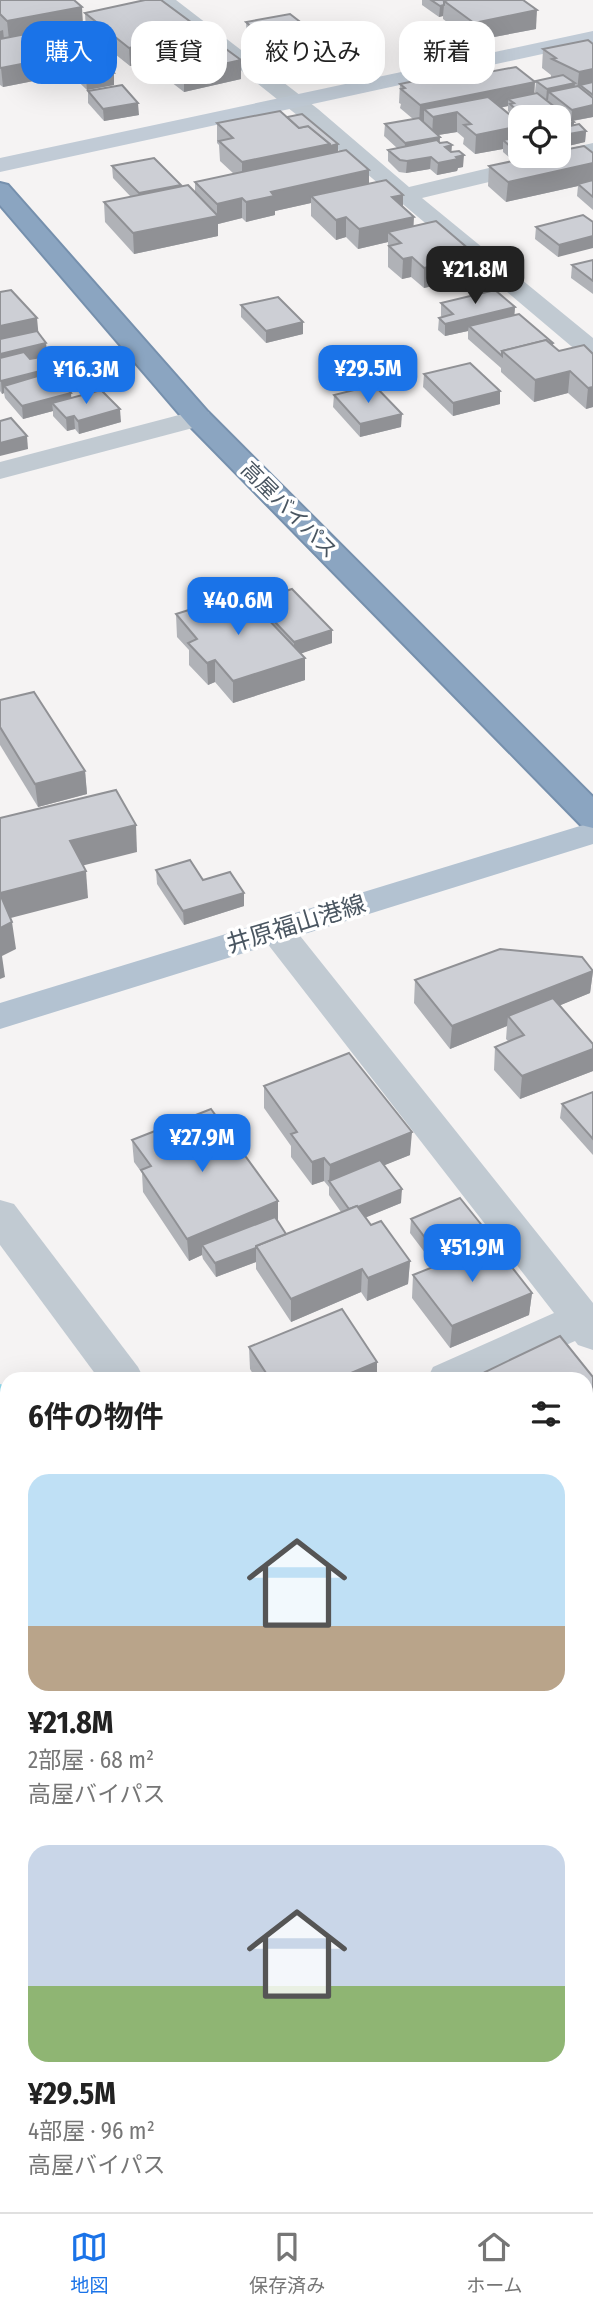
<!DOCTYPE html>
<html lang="ja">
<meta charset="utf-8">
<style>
:root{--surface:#fff;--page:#f2f2f2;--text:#222;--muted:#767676;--line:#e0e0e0;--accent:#1a73e8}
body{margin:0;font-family:"Fira Sans Condensed","Noto Sans JP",sans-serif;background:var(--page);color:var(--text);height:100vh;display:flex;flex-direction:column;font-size:26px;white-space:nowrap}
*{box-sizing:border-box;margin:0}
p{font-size:23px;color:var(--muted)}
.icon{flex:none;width:38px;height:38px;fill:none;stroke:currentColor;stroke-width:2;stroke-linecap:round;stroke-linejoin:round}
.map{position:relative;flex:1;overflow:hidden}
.panel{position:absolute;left:0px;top:1372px;width:593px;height:840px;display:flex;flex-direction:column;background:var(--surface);border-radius:21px 21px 0 0;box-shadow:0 7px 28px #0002}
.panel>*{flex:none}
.banner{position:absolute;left:21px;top:21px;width:551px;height:63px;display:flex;gap:14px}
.buttons{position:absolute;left:508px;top:105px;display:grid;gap:14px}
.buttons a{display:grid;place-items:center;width:63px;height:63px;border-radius:14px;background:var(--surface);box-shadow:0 7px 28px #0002;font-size:35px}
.price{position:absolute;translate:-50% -60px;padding:0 16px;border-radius:14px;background:var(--accent);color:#fff;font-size:23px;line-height:46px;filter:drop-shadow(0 2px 4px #0008)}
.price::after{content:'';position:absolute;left:50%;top:42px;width:21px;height:16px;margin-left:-10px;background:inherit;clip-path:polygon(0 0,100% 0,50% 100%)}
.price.current{background:#222;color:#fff}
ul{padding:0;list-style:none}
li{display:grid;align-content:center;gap:14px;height:371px;padding:0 28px}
li span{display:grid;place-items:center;height:217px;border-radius:21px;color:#555}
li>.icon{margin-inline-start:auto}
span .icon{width:126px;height:126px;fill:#fffc;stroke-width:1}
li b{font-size:30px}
h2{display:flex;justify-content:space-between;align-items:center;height:84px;padding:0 28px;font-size:30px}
.tag{padding:0 24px;border-radius:21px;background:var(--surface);box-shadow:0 7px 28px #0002;font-size:24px;line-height:63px}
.tag.current{background:var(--accent);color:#fff}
.tabs{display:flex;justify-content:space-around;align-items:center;height:98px;border-top:2px solid var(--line);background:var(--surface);font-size:19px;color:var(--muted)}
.tabs a{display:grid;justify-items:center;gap:4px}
.tabs .current{color:var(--accent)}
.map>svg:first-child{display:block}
</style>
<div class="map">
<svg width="593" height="2212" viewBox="0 0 593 2212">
<rect width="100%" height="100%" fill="#f5f3f3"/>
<path fill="#c3f1d5" d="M593 1451V1880L586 1871V1454Z"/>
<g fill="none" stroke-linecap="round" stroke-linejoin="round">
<g fill="#90daee" fill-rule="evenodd">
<path d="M0 1384 7 1386V1497L0 1494Z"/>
<path d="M586 2139 593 2142V2212H473L470 2205H586Z"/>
</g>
<g stroke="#7690ad" stroke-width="4">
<path id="highway" d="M0 183 8 185 208 412 593 797V828L581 825 188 424 0 205Z"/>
</g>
<g fill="#c1cad2" fill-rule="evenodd">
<path d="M153 0H176L318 109 409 187 540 156H558V151L593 143V157L422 198 593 338V359L584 357 302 119Z"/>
<path d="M198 410 208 412 212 418 208 424 0 479V462Z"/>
<path d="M276 918 289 922 593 1303V1350L578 1345 575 1341 490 1379H427L433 1367 554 1313 263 938 258 930 263 922Z"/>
<path d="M0 1200 14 1204 138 1367 144 1379H99L0 1245Z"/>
<path d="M0 1631 7 1634V1683L0 1680Z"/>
<path d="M338 2205H396L399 2212H341Z"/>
</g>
<path fill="#c1cbd6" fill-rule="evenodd" d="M593 31V43L0 172V158Z"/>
<path fill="#b3c2d1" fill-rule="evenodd" d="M593 822V844L0 1029V1003Z"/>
<use href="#highway" fill="#8ba5c1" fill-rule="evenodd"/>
</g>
<g fill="#b0b2b7" fill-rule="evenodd">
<path d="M0 0 83 25 34 35 53 53 52 46 114 85 87 90 58 62 59 76 3 87 0 85Z"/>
<path d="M422 0H523L536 29 473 41 443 19V16L439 17 422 5Z"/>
<path d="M85 13 203 31V34L241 79 184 92 149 65V62L130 66 86 31Z"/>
<path d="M290 14 325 60 287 68 262 47 256 49 247 41 246 22Z"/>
<path d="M593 44V117L573 121 574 122V125L586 131 585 142 568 146 563 143V147L558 148V117H520V156H524L510 158 503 152V149L475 154 463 144 464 138 457 132 438 135 440 137 439 143 451 152 463 167 458 168 457 171 437 175 430 169 406 173 399 172 388 161V150L397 148 384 136 385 124 413 119 400 108 401 104 399 103 400 84 419 80V76L478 74 534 94 548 102V100H546L535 92 536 81 551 78V75L542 68 543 49ZM508 106V111L509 112V115L500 108Z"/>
<path d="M88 91 139 115 104 121 88 103Z"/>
<path d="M287 117 338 152 369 184 403 207 413 226 477 256 475 276 424 288 411 277 402 279 388 267V242L358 249 346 237 336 240 311 216V203L275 211V215L246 222 242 218 218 224V236L134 254 105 222 104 202 131 197 113 178 112 166 181 187 195 192V182L234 174 220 161 219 145 217 143V123Z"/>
<path d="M593 153V210L577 196 578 186 506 202 488 186 489 166Z"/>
<path d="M593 222 558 257 535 239 536 227Z"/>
<path d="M593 260V294L571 278 572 265Z"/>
<path d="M0 292 38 333 46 343 47 355 41 357 53 380 71 398 121 422 79 434 75 429 67 431 53 416V411L23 419 5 398 4 393 2 394 0 391Z"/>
<path d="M441 303 515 307 514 315 553 343V346L559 351 593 354V407L586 409 568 393 534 402 501 372V368L468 339V331L445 336 438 330 439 318 442 317 441 316Z"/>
<path d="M241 305 303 322V334L266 343 241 317Z"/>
<path d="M424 374 500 391V404L453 416 423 387Z"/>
<path d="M334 395 401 427 360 437 333 407Z"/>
<path d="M255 601 332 630V643L301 653 305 680 233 703 215 682 208 685 189 665V650L177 637 176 614 255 606Z"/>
<path d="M0 700 85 771 87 794 38 807 0 745Z"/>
<path d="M156 870 203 880 244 906 184 925 157 884Z"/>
<path d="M593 971 590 993 560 1005 593 1044V1071L520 1099 494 1070 495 1047 509 1042 506 1039 507 1026 450 1049 414 1003 415 980Z"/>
<path d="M264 1086 410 1155 384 1165 401 1203 366 1217 371 1225 410 1261 408 1284 367 1301 361 1292 291 1322 256 1269V1262L216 1277 203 1259 202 1255 189 1261 143 1192 142 1173 134 1162 132 1140 278 1222 286 1234 341 1212 329 1195V1187L324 1181 312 1185 291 1157V1146L264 1108Z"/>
<path d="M593 1092V1155L560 1118 562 1104Z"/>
<path d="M411 1219 491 1244 532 1293 529 1315 450 1348 412 1298 413 1275 435 1266 410 1233Z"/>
<path d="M249 1347 377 1362V1379H256L250 1369Z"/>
<path d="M485 1372 593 1377V1422L586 1425V1379H485Z"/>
</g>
<g fill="#909195">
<path d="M444 5 443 16 439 17 440 6Z"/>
<path d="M82 7 83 25 9 40 7 21Z"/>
<path d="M537 10 536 29 473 41 474 23Z"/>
<path d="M262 29V47L256 49 255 30Z"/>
<path d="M3 30 5 48 0 54V31Z"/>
<path d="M203 31 204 50 148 46 149 62 130 66 129 48Z"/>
<path d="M326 42 325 60 287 68V49Z"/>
<path d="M57 57 59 76 3 87 1 68Z"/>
<path d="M241 60V79L184 92V73Z"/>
<path d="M593 69V88L580 85 579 91H577L579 72Z"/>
<path d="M114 73V85L87 90 86 79Z"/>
<path d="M535 82 534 101 514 103 508 99V106L461 116 457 112V132L432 136 433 117 424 109V123L419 124 420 105Z"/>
<path d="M575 83 574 95 549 92 548 100H546L547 89Z"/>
<path d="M138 103 139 115 104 121 103 109Z"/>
<path d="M593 105V117L571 121 572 110Z"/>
<path d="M574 122 573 133 561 128 560 136 564 135 563 147 558 148V125Z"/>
<path d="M520 126V156H524L510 158 511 147 503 140V149L475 154 476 135Z"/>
<path d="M586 131 585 142 568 146 569 134Z"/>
<path d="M440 137 439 148 404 155 405 143Z"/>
<path d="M330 144H338V156L242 182V162Z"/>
<path d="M452 145 451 157 445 147Z"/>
<path d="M464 155 463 167 458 168 457 171 437 175 438 163Z"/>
<path d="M431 157 430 169 406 173 407 161Z"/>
<path d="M593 163V183L578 184V186L506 202 508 182Z"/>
<path d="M369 170V190L311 196V203L275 211V215L246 222V202L271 192Z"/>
<path d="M181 185V197L140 205 139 193Z"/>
<path d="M403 195V215L392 197Z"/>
<path d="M242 198V218L218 224V236L134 254 133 233 217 216V204Z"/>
<path d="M346 217V237L336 240V220Z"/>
<path d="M414 217 413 237 388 232V242L358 249 359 229Z"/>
<path d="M593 236V248L558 257 559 245Z"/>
<path d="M477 256 475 276 424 288V268Z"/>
<path d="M412 257 411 277 402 279 403 259Z"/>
<path d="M515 307 514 320 469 326 468 331 445 336V324Z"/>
<path d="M37 318 39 339 0 348V326Z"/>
<path d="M303 322V334L266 343V331Z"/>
<path d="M46 343 47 355 0 367V354Z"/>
<path d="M52 368 53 381 4 386V393L2 394 1 381Z"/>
<path d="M570 371 568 393 534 402 535 380Z"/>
<path d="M593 387V407L586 409 588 388Z"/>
<path d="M500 391V404L453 416V403Z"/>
<path d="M71 393 72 406 52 403 53 411 23 419 22 406Z"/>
<path d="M120 409 121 422 79 434 78 421Z"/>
<path d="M402 414 401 427 360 437V424Z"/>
<path d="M74 416 75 429 67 431 66 418Z"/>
<path d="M27 436 28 449 0 456V443Z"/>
<path d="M332 630V643L294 656V642Z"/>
<path d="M305 658V680L233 703V681Z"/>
<path d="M215 660V682L208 685 207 663Z"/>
<path d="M85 771 87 794 38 807 35 784Z"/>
<path d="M136 825 137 852 73 868 70 841Z"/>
<path d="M86 871 88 898 3 920 0 893Z"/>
<path d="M244 893V906L184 925 183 911Z"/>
<path d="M12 922 16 949 2 956 5 977 0 979V928Z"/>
<path d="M593 971 590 993 515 1024 508 1016 507 1026 450 1049 452 1026Z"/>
<path d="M593 1049V1071L520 1099 522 1076Z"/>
<path d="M412 1132 410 1155 333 1186 329 1182 330 1165Z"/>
<path d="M324 1158V1181L312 1185V1162Z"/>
<path d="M402 1189 401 1203 350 1224V1210Z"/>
<path d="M278 1201V1224L202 1245V1255L189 1261 187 1239Z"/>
<path d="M492 1238 491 1252 440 1273 441 1259Z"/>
<path d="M256 1248V1262L216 1277 215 1263Z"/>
<path d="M410 1261 408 1284 367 1301 368 1278Z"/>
<path d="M362 1269 361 1292 291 1322V1299Z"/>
<path d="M532 1293 529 1315 450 1348 452 1326Z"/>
<path d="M377 1362V1379H337Z"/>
<path d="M593 1402V1422L586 1425V1405Z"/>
<path d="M7 1919V1941L0 1944V1923Z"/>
</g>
<g fill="#cdcfd5" stroke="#909195" stroke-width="2">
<path d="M0 0H74L82 7 7 21 0 14Z"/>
<path d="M145 0H161L203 31 129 48 85 13Z"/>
<path d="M431 0H448L444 1V5L440 6Z"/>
<path d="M448 0H523L537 10 474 23 444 1Z"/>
<path d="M290 14 326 42 287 49 262 29 255 30 246 22Z"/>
<path d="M31 33 57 57 1 68 0 67V39Z"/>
<path d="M204 33 241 60 184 73 148 46Z"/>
<path d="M588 40 593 44V69L579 72 552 59 556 58 543 49Z"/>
<path d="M80 41 114 73 86 79 52 46Z"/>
<path d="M516 67 535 82 420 105 401 89 405 88 400 84 424 79 419 76 439 72 442 75 471 69 478 74Z"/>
<path d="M563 75 575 83 547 89 536 81Z"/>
<path d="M593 82V95L580 85Z"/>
<path d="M122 85 138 103 103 109 88 91Z"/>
<path d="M578 86 593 98V105L572 110 549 92Z"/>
<path d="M537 93 574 122 558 125V117H520V121L513 115 521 114 510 104 514 103 508 99Z"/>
<path d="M488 97 520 123V126L476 135 464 125 471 124 457 112 433 117 424 109Z"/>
<path d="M280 111 299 128 308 126 330 144 242 162 219 141 233 138 217 123Z"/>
<path d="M302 114 338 144 330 146V144L308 126 299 128 287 117Z"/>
<path d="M419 118 440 137 405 143 385 124Z"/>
<path d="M579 124 586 131 569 134 561 128Z"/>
<path d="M558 131 564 135 558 136Z"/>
<path d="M520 137V145L511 147 503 140Z"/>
<path d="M437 140 440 143 447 142 452 145 445 147 451 152 459 151 464 155 456 157 458 159 438 163 431 157 407 161 400 160 388 150Z"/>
<path d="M584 146 593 153V163L508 182 489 166 537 156H558V151Z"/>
<path d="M346 150 369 170 271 192 274 196 246 202 242 198 217 204 195 182Z"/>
<path d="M154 158 181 185 139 193 112 166Z"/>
<path d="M386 180 403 195 392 197 414 217 359 229 346 217 336 220 311 196Z"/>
<path d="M593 180V197L578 184Z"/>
<path d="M188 185 218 216 133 233 104 202Z"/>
<path d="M583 215 593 222V236L559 245 536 227Z"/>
<path d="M436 221 477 256 424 268 412 257 403 259 389 246 401 243 388 232Z"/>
<path d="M593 260V281L572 265Z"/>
<path d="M11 290 37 318 0 326V292Z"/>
<path d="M495 290 515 307 445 324 439 318 453 314 441 303Z"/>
<path d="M278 297 303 322 266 331 241 305Z"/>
<path d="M519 314 553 343 551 344 546 340 502 351V356L469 326Z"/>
<path d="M37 331 46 343 0 354V339Z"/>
<path d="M546 340 559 351 584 345 593 354V387L588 388 570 371 535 380 502 351Z"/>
<path d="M24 352 30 359 41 357 52 368 1 381 0 380V358Z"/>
<path d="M470 363 500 391 453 403 424 374Z"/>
<path d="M41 375 47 382 57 379 71 393 22 406 4 386Z"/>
<path d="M374 385 402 414 360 424 334 395Z"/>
<path d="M101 390 120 409 78 421 74 416 66 418 52 403Z"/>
<path d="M11 418 27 436 0 443V421Z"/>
<path d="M292 589 332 630 294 642 255 601Z"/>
<path d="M243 593 305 658 233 681 215 660 207 663 188 643 197 639 176 614Z"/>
<path d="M34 692 85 771 35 784 0 727V700Z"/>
<path d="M116 790 136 825 70 841 86 871 0 893V818Z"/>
<path d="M190 860 203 880 230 872 244 893 183 911 156 870Z"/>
<path d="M0 894 12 922 0 928Z"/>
<path d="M500 949 582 957 593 971 452 1026 415 980Z"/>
<path d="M553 998 593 1044V1049L522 1076 495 1047 524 1035 508 1016Z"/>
<path d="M349 1053 412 1132 330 1165 324 1158 312 1162 291 1134 297 1132 264 1086Z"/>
<path d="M593 1092V1139L562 1104Z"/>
<path d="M211 1109 278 1201 187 1239 141 1170 151 1166 132 1140Z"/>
<path d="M380 1160 402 1189 358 1207 357 1206 349 1209 329 1181Z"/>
<path d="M460 1198 492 1238 441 1259 411 1219Z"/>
<path d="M357 1206 371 1225 381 1221 410 1261 368 1278 362 1269 291 1299 256 1246Z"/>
<path d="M275 1217 286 1234 256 1246V1248L215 1263 202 1245Z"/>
<path d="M493 1243 532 1293 452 1326 413 1275Z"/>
<path d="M342 1309 377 1362 337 1379H270L249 1347Z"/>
<path d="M560 1336 593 1377V1402L586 1405V1379H491L485 1372Z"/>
<path d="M7 1776V1919L0 1923V1779Z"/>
</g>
<g text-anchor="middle" stroke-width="7" stroke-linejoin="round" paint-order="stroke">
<g font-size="21" fill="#4a5661" stroke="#fff">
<text transform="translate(289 510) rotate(45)" y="7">高屋バイパス</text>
</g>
<g font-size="24" fill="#4a5661" stroke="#fff">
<text transform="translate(296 924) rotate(-17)" y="8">井原福山港線</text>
</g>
</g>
</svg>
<div class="buttons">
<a><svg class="icon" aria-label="locate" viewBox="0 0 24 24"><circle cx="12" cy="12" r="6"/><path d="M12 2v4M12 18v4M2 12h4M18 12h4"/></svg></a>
</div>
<b class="price current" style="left:475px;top:306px">¥21.8M</b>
<b class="price" style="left:368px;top:405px">¥29.5M</b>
<b class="price" style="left:86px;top:406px">¥16.3M</b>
<b class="price" style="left:238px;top:637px">¥40.6M</b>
<b class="price" style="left:202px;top:1174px">¥27.9M</b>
<b class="price" style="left:472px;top:1284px">¥51.9M</b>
<div class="banner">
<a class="tag current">購入</a>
<a class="tag">賃貸</a>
<a class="tag">絞り込み</a>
<a class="tag">新着</a>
</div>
<section class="panel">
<h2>6件の物件<svg class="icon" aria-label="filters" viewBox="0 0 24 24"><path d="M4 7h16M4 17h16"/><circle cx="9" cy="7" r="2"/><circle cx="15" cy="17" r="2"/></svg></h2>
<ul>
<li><span style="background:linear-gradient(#bfe0f5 70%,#b9a48a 0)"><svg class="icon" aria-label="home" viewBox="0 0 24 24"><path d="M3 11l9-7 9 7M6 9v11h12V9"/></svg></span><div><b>¥21.8M</b><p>2部屋 · 68 m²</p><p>高屋バイパス</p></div></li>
<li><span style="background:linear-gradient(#c9d6e8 65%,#8fb573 0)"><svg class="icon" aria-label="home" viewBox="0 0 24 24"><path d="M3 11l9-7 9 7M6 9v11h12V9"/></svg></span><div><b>¥29.5M</b><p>4部屋 · 96 m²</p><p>高屋バイパス</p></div></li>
</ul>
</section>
</div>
<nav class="tabs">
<a class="current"><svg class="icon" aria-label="map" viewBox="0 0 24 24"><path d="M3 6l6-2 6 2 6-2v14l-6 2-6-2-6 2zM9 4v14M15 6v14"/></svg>地図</a>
<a><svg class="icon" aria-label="saved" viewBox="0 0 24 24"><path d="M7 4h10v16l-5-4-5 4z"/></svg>保存済み</a>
<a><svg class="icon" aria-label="home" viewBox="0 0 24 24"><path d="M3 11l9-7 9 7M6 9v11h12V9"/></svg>ホーム</a>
</nav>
